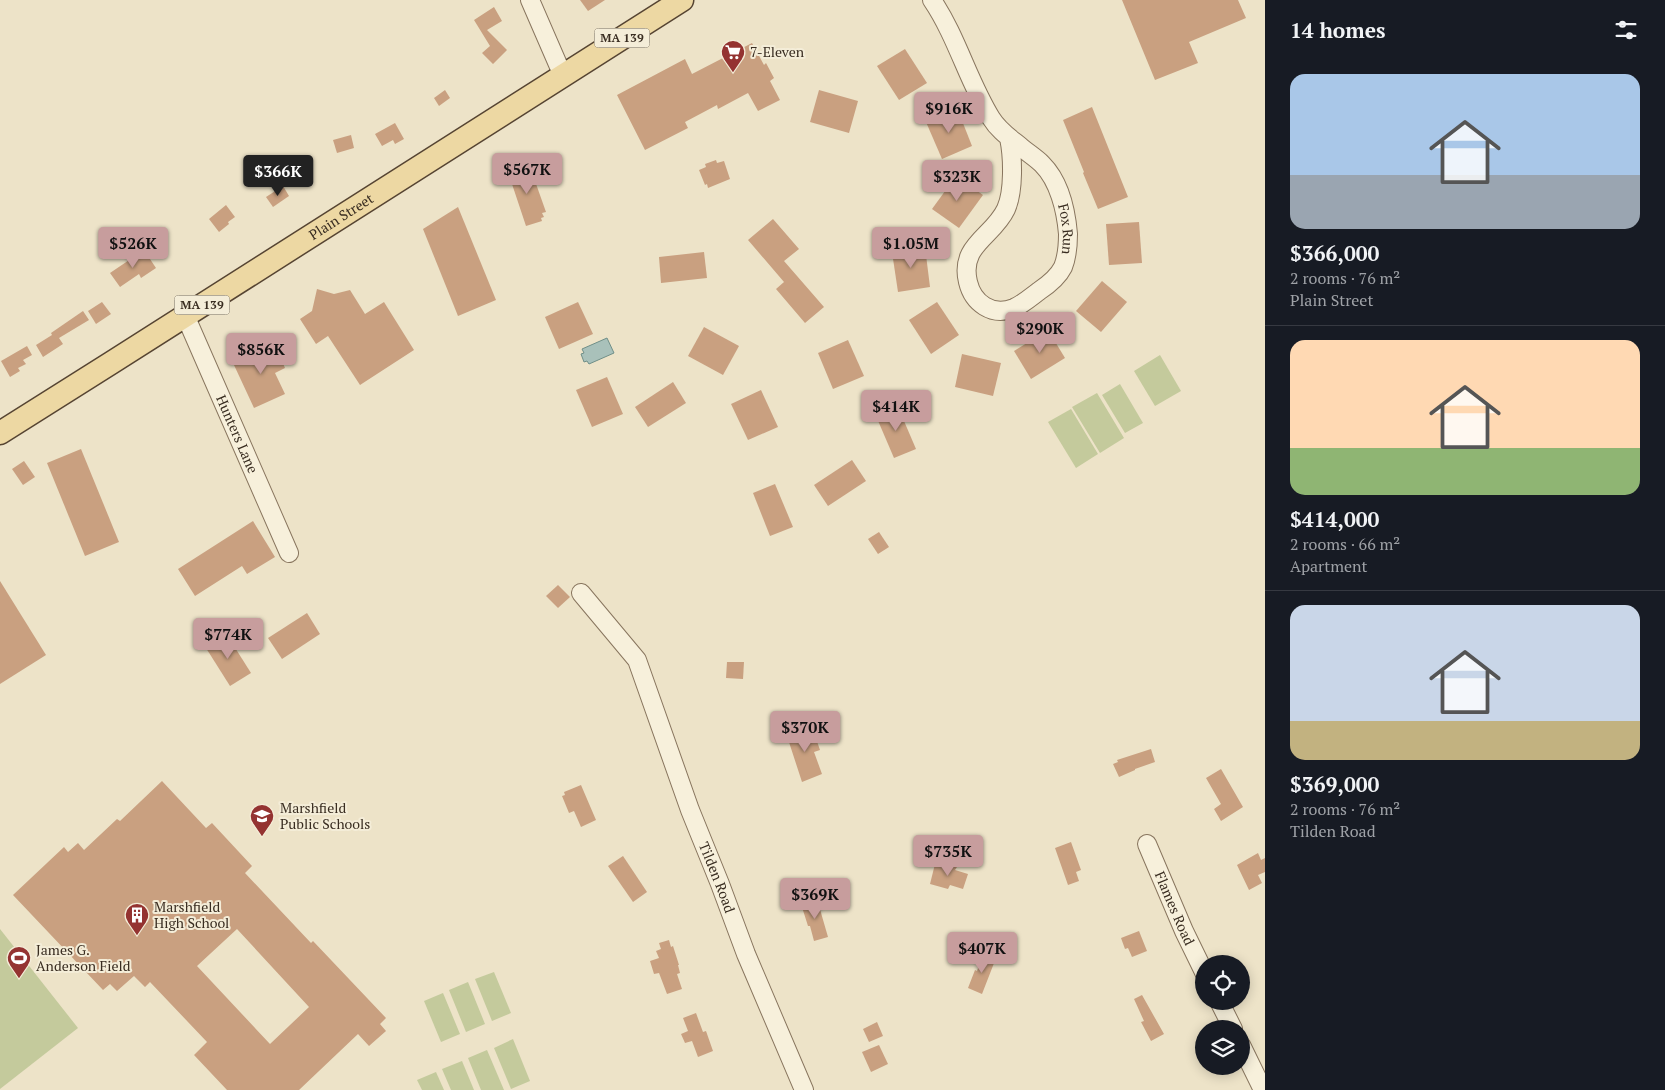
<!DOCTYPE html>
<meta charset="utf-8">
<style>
:root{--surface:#171b24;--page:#20242c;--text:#f1f3f6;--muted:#9ea1a6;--line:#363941;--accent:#c79d9d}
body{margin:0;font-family:"PT Serif",serif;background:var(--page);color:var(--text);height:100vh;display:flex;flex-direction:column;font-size:19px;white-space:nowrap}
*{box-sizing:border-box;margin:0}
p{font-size:16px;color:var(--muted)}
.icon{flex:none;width:28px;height:28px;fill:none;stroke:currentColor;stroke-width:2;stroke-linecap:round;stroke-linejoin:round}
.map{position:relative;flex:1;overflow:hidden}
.side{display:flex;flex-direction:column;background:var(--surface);width:400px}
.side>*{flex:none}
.buttons{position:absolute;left:1195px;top:955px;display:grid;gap:10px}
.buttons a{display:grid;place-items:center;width:55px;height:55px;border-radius:50%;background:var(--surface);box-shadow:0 2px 12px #0003;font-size:25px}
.price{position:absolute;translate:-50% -42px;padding:0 11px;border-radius:5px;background:var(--accent);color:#111;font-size:16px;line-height:32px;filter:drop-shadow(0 1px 2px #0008)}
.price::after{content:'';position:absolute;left:50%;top:30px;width:15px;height:11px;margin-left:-8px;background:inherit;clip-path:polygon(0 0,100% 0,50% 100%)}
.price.selected{background:#222;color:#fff}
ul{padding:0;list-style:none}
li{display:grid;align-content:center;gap:10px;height:265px;padding:0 25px}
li+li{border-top:1px solid var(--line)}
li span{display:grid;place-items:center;height:155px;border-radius:15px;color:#555}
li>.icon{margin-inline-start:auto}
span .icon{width:90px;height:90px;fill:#fffc;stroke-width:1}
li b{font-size:21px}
h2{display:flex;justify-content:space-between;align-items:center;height:60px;padding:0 25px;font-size:21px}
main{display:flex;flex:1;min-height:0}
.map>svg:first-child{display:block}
</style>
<main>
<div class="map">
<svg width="1265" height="1090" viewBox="0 0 1265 1090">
<rect width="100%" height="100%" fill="#ede3c8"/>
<g fill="#c4ca9c">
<path d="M1160 355 1181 391 1155 406 1134 371Z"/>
<path d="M1120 384 1143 423 1125 433 1102 395Z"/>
<path d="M1097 393 1124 438 1100 453 1072 407Z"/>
<path d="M1071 409 1098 454 1076 468 1048 422Z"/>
<path d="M0 929 78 1028 0 1089Z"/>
<path d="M494 972 511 1013 492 1021 475 979Z"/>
<path d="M468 982 485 1024 466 1032 449 990Z"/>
<path d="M443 993 460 1034 441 1042 424 1001Z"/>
<path d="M513 1039 530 1081 511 1089 494 1048Z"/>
<path d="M487 1050 504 1090H481L468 1058Z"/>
<path d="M462 1061 474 1090H451L442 1069Z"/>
<path d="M436 1072 444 1090H422L417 1080Z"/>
</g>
<path fill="#a9c1ba" stroke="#708f88" d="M607 338 614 353 589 364 587 361 584 362 581 354 584 353 582 349Z"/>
<g fill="#c9a080" fill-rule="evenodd">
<path d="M580 0H605L588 11Z"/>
<path d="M1122 0H1238L1246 18 1189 42 1198 63 1155 80Z"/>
<path d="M494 7 502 21 487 30 507 50 493 64 482 53 490 46 474 20Z"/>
<path d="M752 43 764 65 766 63 774 78 770 81 780 100 758 111 748 93 718 109 717 105 685 122 688 128 645 150 617 95 685 59 692 74Z"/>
<path d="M905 49 927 83 899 100 877 66Z"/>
<path d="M445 90 450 98 439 106 434 98Z"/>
<path d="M819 90 858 101 849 133 810 122Z"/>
<path d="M1092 107 1128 197 1098 209 1083 173 1084 172 1063 120Z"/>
<path d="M957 108 972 146 942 159 926 122Z"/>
<path d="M395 123 404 139 395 144 393 140 382 146 375 134Z"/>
<path d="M351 135 354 148 337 153 333 140Z"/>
<path d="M716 160 717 163 724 161 730 179 708 188 707 184 705 185 699 170 706 167 705 164Z"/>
<path d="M523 164 526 171 528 170 532 182 535 181 546 212 542 213 544 217 541 218 542 221 526 226 507 169Z"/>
<path d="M956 176 983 195 959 228 932 209Z"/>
<path d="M283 186 289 196 273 207 266 197Z"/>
<path d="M226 205 235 217 228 222 229 224 219 232 209 219Z"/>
<path d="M458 207 496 300 458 316 423 229Z"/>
<path d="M773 219 799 249 784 261 824 307 805 323 776 289 784 282 748 240Z"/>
<path d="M1139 222 1142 263 1109 265 1106 224Z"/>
<path d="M925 247 930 287 898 292 892 252Z"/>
<path d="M144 250 156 268 141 278 139 274 120 287 110 273Z"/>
<path d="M704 252 707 278 661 283 659 257Z"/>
<path d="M1102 281 1127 302 1101 332 1076 311Z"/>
<path d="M317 289 334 294 350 290 365 314 384 302 414 350 360 385 328 336 316 344 300 319 312 311Z"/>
<path d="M102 302 111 314 96 324 88 311Z"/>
<path d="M578 302 593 334 559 349 545 317Z"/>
<path d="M937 302 959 335 931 354 909 320Z"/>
<path d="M83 311 89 320 59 338 63 344 43 357 36 345 52 335 51 333Z"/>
<path d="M704 327 739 346 723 375 688 356Z"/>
<path d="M1048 330 1065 358 1031 379 1014 351Z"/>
<path d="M848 340 864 376 833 389 818 353Z"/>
<path d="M27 346 32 355 23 360 26 364 18 368 20 371 10 377 1 361Z"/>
<path d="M276 347 285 368 275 373 285 394 254 408 234 365 241 362 238 357 258 348 260 351 265 348 267 351Z"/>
<path d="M962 354 1001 363 993 396 955 387Z"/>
<path d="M607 377 623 414 592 427 576 390Z"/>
<path d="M673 382 686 403 648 427 635 407Z"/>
<path d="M761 390 778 427 748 440 731 404Z"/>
<path d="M898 407 916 449 894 458 876 416Z"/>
<path d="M81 449 119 542 85 556 47 463Z"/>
<path d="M852 460 866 481 828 506 814 485Z"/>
<path d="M24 461 35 477 23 485 12 469Z"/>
<path d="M775 484 793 527 770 536 753 493Z"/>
<path d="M253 521 275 557 247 574 242 566 195 596 178 569Z"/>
<path d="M879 532 889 547 878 554 868 539Z"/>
<path d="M0 581 46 655 0 684Z"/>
<path d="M558 585 570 597 558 608 546 596Z"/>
<path d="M307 613 320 634 282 659 268 638Z"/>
<path d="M227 635 251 673 230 686 206 648Z"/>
<path d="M727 662H744L743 679 726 678Z"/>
<path d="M812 727 820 750 814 752 822 774 802 782 787 736Z"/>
<path d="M1151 749 1155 762 1135 769V770L1119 777 1113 764 1118 762 1117 760Z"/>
<path d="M1221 769 1243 807 1221 821 1214 809 1221 804 1206 778Z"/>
<path d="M162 781 206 828 212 823 252 866 245 873 311 943 313 941 386 1018 380 1024 386 1031 369 1046 358 1034 299 1090H227L194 1055 207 1042 150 982 145 987 134 976 117 991 110 984 103 990 13 895 64 847 68 852 78 843 84 850 117 819 120 821ZM237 929 309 1007 270 1044 197 966Z"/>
<path d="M581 785 596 820 581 827 574 811 569 813 562 796 565 795 564 792Z"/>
<path d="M1071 842 1081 870 1076 872 1079 881 1068 885 1055 848Z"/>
<path d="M1258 853 1261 860 1265 858V872L1258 875 1262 883 1249 890 1237 865Z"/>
<path d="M623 856 647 892 633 902 608 866Z"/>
<path d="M945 863 957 867 955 870 968 874 963 889 950 885 948 889 930 884 935 864 944 867Z"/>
<path d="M817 899 828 937 814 941 810 926H808L801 904Z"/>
<path d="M1139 931 1147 951 1132 957 1128 948 1125 949 1121 938Z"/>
<path d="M669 940 671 947 673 946 679 965H678L680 973 677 974 682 989 667 994 659 973 654 974 650 961 659 958 656 951 661 949 659 943Z"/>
<path d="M983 954 996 958 982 994 968 988 975 970 977 971Z"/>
<path d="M1142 995 1164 1034 1151 1041 1141 1022 1144 1021 1134 999Z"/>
<path d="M696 1013 703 1032 706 1031 713 1051 698 1057 692 1041 685 1043 681 1034 688 1031 683 1018Z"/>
<path d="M877 1022 883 1036 869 1042 863 1029Z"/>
<path d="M879 1045 888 1064 871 1072 862 1052Z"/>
</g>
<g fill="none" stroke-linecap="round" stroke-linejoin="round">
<g stroke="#88755e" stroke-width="20">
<g id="minor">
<path d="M530 0 563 76"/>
<path id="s1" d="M932 0C957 37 968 81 991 118 999 131 1010 138 1021 147 1028 153 1036 158 1042 164 1059 181 1066 210 1068 234 1068 245 1067 257 1063 267 1058 277 1048 285 1039 291 1031 297 1023 304 1014 308 992 317 973 303 968 282 959 245 993 237 1006 209 1014 191 1013 157 1009 138"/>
<path id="s2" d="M185 315 289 553"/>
<path id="s3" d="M581 593 637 660 690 810 720 884 746 954 804 1090"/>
<path id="s4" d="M1147 844 1184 931 1204 972"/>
<path d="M1219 1001 1233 1029"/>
<path d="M1241 1045 1263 1090"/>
</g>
</g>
<g stroke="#564432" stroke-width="25">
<g id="major">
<path id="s5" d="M0 433 111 363 682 0"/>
</g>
</g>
<use href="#minor" stroke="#f7f0db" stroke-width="18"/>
<use href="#major" stroke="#edd8a3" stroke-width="22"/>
</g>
<defs>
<g id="supermarket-pin" transform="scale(1.25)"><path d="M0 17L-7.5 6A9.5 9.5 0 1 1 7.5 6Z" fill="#943331" stroke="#f4edd8"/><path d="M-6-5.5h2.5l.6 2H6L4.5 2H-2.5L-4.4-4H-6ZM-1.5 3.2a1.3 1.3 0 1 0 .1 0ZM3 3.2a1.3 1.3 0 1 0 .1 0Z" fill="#fff"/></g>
<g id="school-pin" transform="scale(1.25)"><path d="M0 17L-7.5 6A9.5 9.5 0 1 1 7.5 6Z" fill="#943331" stroke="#f4edd8"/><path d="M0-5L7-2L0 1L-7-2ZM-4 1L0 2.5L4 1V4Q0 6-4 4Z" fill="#fff"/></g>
<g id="building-pin" transform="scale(1.25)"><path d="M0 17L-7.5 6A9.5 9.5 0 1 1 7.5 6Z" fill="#943331" stroke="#f4edd8"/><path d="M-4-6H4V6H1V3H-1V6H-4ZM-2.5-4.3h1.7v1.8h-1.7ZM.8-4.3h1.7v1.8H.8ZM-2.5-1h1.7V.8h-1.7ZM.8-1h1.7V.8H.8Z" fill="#fff"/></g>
<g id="stadium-pin" transform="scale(1.25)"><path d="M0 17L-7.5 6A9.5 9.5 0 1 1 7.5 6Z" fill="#943331" stroke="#f4edd8"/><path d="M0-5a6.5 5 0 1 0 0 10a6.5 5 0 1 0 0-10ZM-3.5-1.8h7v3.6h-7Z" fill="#fff"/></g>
</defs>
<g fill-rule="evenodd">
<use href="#supermarket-pin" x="733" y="52"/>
<use href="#school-pin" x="262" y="816"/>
<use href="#building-pin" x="137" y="915"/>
<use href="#stadium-pin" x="19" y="958"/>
</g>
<g text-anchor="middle" stroke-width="4" stroke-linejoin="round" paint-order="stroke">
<g fill="#f4edd8" stroke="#716758" stroke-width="1">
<rect x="594.5" y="28.5" width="55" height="19" rx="4"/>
<rect x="174.5" y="295.5" width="55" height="19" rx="4"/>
</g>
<g font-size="12" font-weight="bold" fill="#392d21">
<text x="622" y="42">MA 139</text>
<text x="202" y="309">MA 139</text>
</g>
<g font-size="14" fill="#392d21" stroke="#f4edd8" text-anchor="start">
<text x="750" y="57">7-Eleven</text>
<text x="280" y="813">Marshfield<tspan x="280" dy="16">Public Schools</tspan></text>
<text x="154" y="912">Marshfield<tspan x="154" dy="16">High School</tspan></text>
<text x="36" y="955">James G.<tspan x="36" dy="16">Anderson Field</tspan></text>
</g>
<g font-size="14" fill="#392d21" stroke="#f4edd8">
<text dy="5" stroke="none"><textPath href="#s5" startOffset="404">Plain Street</textPath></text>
<text dy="5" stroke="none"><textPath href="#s1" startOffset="272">Fox Run</textPath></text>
<text dy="5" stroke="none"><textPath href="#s2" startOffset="130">Hunters Lane</textPath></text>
<text dy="5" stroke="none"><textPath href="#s3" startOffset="319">Tilden Road</textPath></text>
<text dy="5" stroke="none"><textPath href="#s4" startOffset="70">Flames Road</textPath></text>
</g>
</g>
</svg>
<div class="buttons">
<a><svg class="icon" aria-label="locate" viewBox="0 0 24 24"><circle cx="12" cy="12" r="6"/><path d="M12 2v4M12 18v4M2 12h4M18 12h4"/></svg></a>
<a><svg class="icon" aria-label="layers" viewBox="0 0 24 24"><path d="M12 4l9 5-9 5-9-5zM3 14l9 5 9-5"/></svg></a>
</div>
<b class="price" style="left:949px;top:134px">$916K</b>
<b class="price" style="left:527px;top:195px">$567K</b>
<b class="price selected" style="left:278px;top:197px">$366K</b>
<b class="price" style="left:957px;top:202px">$323K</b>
<b class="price" style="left:133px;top:269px">$526K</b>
<b class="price" style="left:911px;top:269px">$1.05M</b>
<b class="price" style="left:1040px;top:354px">$290K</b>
<b class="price" style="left:261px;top:375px">$856K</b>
<b class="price" style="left:896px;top:432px">$414K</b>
<b class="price" style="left:228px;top:660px">$774K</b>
<b class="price" style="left:805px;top:753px">$370K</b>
<b class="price" style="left:948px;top:877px">$735K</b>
<b class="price" style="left:815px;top:920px">$369K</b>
<b class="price" style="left:982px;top:974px">$407K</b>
</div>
<section class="side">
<h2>14 homes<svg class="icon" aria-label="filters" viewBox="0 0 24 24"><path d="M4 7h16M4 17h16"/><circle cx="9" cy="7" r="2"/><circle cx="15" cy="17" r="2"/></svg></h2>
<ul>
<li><span style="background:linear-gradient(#a9c7e8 65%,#9aa5b1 0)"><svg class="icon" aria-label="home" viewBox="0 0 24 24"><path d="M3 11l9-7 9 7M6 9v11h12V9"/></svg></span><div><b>$366,000</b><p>2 rooms · 76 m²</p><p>Plain Street</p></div></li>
<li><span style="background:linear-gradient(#ffd9b3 70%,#8fb573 0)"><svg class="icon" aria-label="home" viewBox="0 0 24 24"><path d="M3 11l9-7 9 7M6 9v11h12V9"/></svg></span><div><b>$414,000</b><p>2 rooms · 66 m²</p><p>Apartment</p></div></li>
<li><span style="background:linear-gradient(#c9d6e8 75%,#c2b280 0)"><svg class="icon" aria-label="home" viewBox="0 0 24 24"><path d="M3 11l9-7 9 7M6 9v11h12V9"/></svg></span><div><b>$369,000</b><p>2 rooms · 76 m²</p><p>Tilden Road</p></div></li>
</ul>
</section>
</main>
